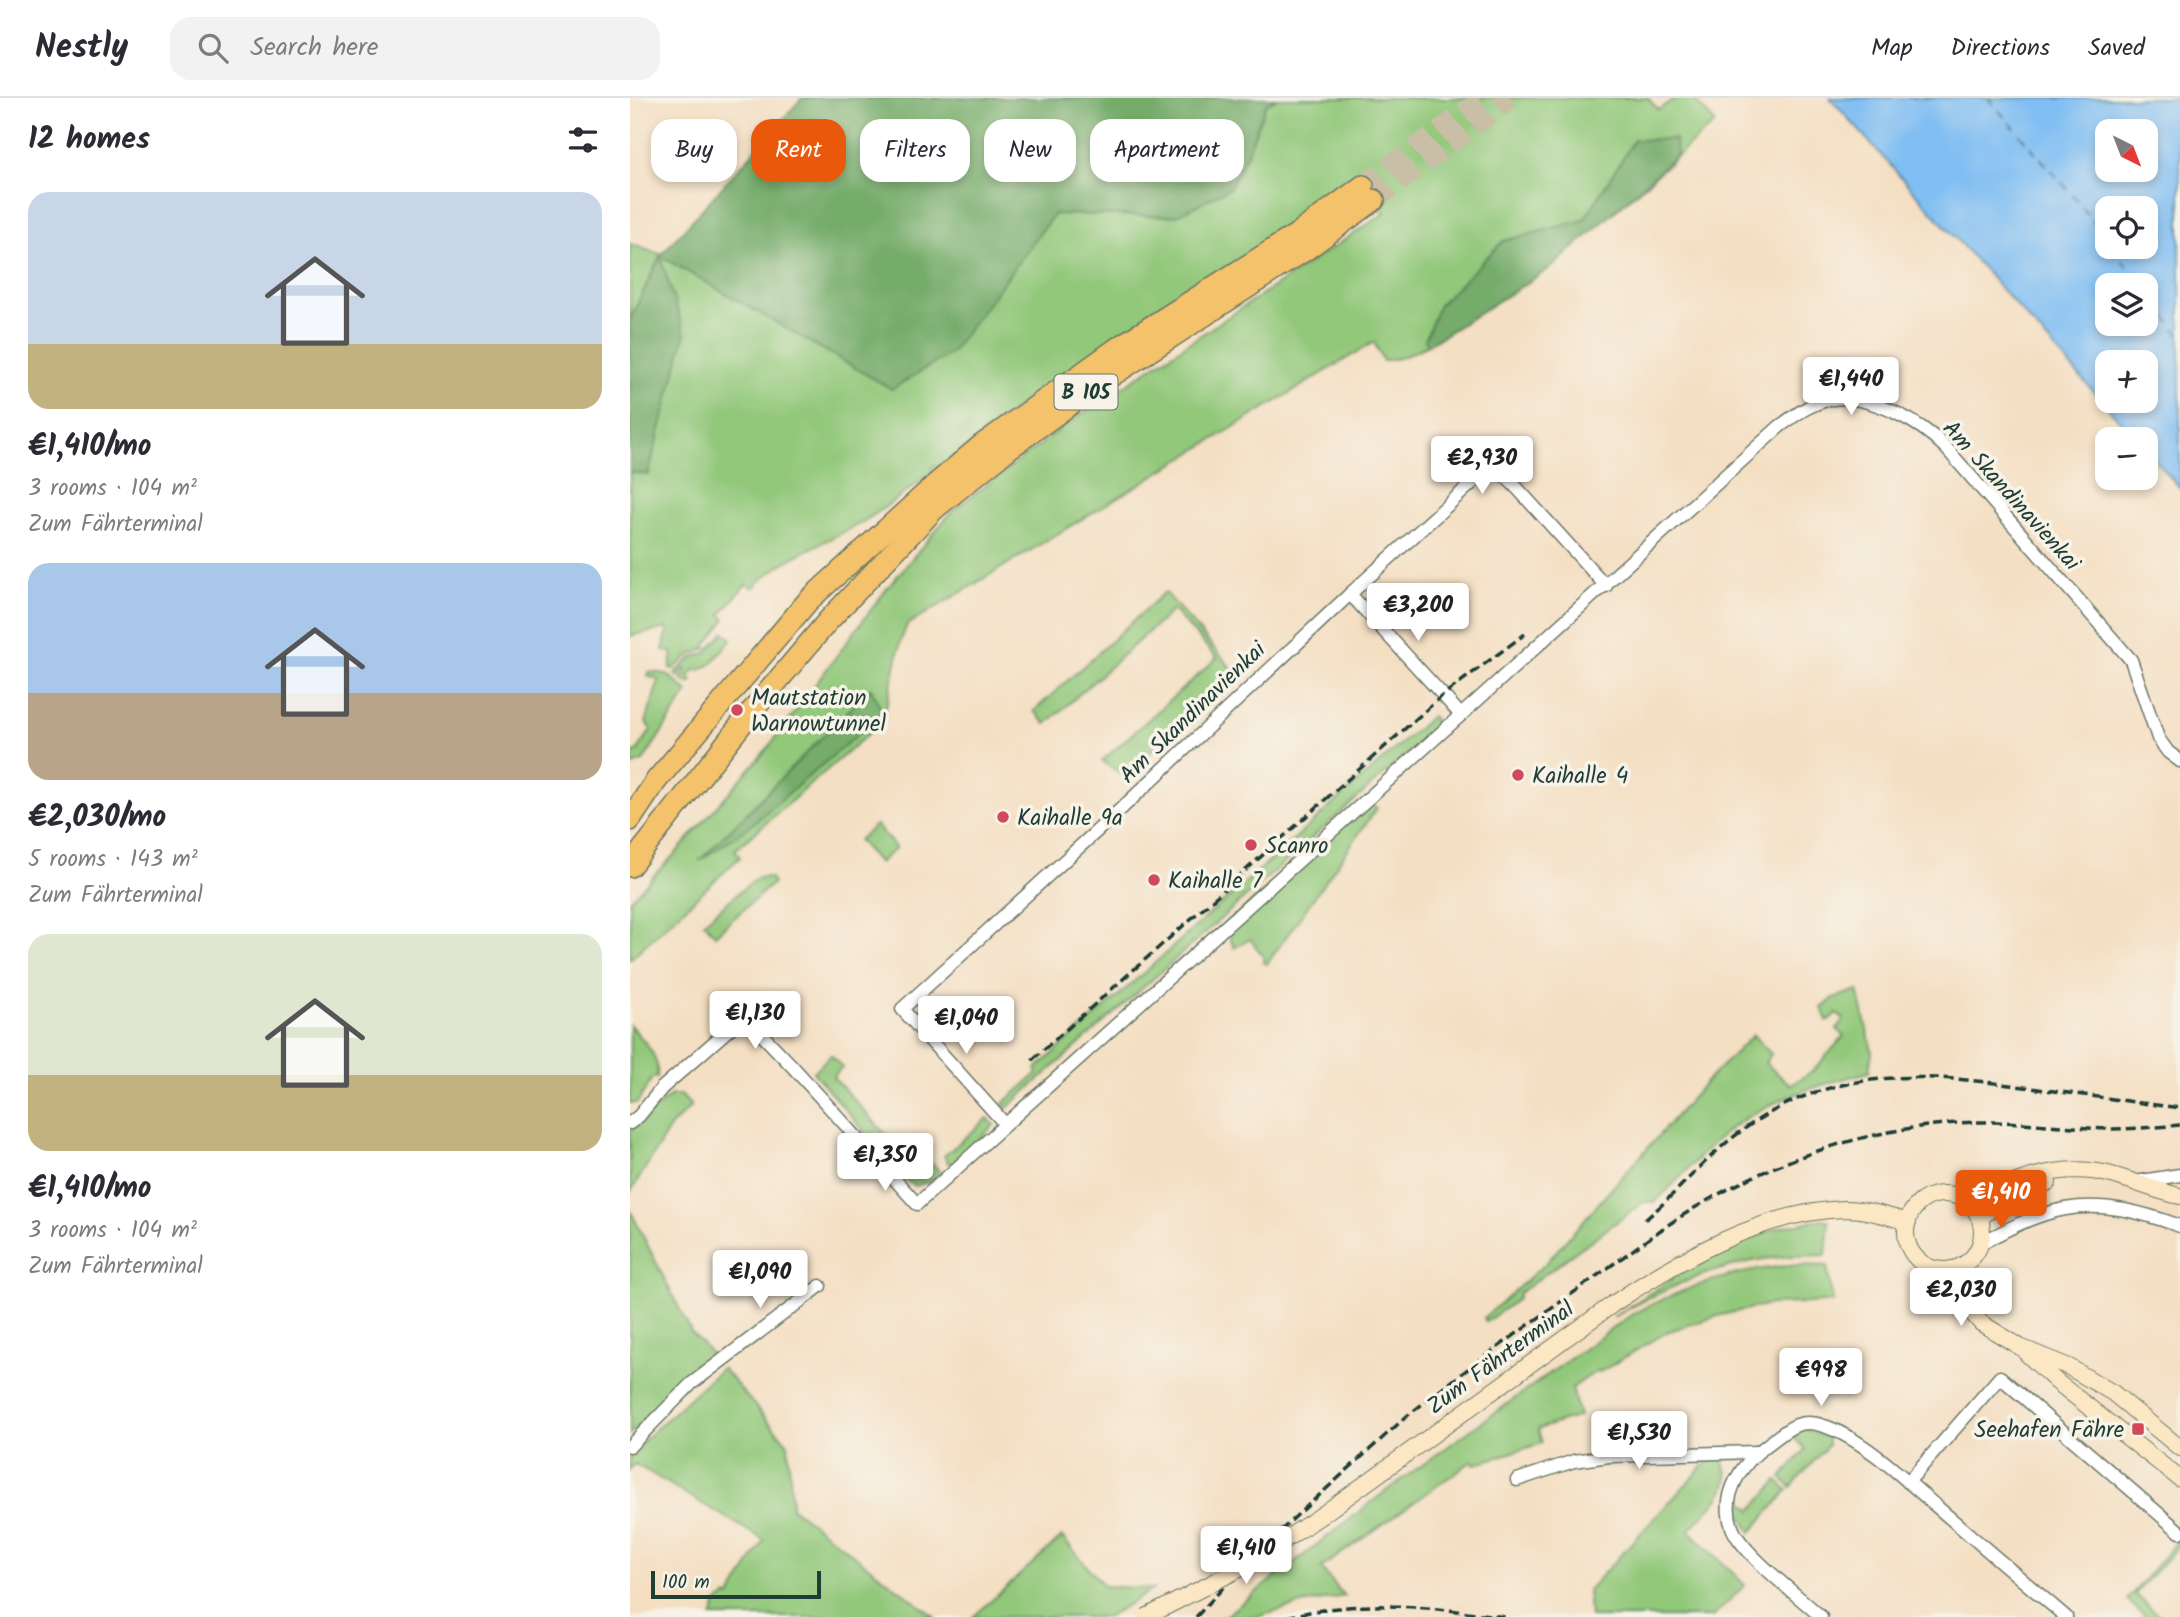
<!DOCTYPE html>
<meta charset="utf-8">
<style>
:root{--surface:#fff;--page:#f2f2f3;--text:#2b2b33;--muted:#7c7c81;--line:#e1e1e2;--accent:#ea580c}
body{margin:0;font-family:Kalam,sans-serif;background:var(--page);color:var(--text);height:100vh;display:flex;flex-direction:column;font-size:26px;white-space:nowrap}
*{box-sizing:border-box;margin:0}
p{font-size:23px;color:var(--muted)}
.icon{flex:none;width:38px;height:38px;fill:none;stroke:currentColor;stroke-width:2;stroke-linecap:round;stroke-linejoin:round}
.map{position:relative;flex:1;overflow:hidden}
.sheet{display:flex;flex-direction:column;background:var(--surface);width:630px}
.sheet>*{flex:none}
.top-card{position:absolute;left:21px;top:21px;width:665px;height:63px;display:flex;gap:14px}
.needle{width:46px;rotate:138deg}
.buttons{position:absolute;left:1465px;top:21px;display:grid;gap:14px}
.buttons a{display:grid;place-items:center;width:63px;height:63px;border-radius:14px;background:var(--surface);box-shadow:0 4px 10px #0003;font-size:35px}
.scale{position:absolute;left:21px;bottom:18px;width:170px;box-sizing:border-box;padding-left:7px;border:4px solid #1f3d34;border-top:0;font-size:19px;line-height:24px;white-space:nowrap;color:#1f3d34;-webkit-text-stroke:5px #f7f3e8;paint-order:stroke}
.price{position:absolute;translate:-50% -60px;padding:0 16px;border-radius:7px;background:#fff;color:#222;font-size:23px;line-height:46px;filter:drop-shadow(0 2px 4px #0008)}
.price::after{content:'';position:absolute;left:50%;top:42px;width:21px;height:16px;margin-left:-10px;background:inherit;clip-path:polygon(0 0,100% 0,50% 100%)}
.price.selected{background:var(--accent);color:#fff}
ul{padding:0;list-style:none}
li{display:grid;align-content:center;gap:14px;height:371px;padding:0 28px}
li span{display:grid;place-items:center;height:217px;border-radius:21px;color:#555}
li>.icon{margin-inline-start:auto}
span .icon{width:126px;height:126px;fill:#fffc;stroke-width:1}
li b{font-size:30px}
h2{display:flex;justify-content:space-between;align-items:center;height:84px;padding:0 28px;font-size:30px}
.chip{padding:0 24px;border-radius:21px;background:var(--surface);box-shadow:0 4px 10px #0003;font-size:24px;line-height:63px}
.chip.selected{background:var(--accent);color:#fff}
header{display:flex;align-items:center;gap:42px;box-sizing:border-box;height:98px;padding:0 35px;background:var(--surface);border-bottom:2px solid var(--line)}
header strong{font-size:33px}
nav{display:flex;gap:38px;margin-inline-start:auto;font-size:24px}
.search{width:490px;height:63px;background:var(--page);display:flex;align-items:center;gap:18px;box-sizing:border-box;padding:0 24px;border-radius:21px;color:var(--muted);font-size:26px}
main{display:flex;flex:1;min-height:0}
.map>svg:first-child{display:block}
</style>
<header>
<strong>Nestly</strong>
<div class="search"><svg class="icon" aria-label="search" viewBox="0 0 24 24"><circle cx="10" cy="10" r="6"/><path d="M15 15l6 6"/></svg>Search here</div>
<nav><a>Map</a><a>Directions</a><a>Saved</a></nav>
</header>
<main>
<section class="sheet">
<h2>12 homes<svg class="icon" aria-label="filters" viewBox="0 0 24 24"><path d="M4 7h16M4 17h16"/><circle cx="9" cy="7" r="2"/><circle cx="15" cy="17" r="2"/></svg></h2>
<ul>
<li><span style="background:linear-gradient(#c9d6e8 70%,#c2b280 0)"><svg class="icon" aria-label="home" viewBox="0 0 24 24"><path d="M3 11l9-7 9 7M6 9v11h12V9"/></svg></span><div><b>€1,410/mo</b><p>3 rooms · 104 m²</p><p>Zum Fährterminal</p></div></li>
<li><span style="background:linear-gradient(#a9c7e8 60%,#b9a48a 0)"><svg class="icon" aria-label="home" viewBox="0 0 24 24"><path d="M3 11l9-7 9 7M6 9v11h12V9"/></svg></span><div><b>€2,030/mo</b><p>5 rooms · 143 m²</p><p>Zum Fährterminal</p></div></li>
<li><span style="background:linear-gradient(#dfe7d0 65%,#c2b280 0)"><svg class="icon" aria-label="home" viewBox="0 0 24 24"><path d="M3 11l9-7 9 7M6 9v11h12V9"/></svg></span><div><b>€1,410/mo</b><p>3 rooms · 104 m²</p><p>Zum Fährterminal</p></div></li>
</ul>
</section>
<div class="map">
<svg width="1550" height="1519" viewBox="0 0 1550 1519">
<rect width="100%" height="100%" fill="#f7f3e8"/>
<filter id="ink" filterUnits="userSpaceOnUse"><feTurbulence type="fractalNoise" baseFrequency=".0143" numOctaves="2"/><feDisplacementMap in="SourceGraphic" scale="14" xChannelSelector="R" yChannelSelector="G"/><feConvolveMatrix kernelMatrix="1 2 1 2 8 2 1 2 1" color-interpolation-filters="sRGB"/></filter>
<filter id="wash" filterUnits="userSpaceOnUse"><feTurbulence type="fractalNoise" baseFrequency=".00686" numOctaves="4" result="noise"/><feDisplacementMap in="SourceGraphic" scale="28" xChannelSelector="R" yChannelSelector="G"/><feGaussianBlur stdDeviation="1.57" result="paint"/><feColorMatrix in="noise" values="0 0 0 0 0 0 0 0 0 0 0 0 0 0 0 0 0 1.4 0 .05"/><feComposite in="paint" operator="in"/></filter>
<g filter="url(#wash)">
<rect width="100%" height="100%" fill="#f4dfc3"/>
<g fill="#92c87a" stroke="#588257" stroke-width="2">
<path d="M647 0H1018L1028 12 1045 0H1063L1085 25 922 169 798 247 773 259 753 263 744 244 277 527 271 542 253 623 105 752 110 759 0 861V802L47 754 137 651 258 489 322 413 441 323 755 115 725 80 681 112 672 124 521 217 442 269 307 370 304 367 301 370 304 373C279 392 255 411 229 426 194 446 150 460 123 490L116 486 91 516 95 522 75 548 77 550 60 557 43 571 40 570 43 555 33 552 38 530 0 538V374L19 376 30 159 0 222V146L321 254 424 116 546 118 619 51 636 5Z"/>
<path d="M535 494 609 579 493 677 472 663 587 560 543 512 416 626 404 613Z"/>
<path d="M94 534 102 541 82 565 69 573 65 571 59 579 62 583 59 586 51 581 57 573 55 571 48 579 45 575 62 560 76 555Z"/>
<path d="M19 574 37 576 58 594 13 663 0 668V658L7 653 21 632 16 624 29 582 18 578Z"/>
<path d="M802 618 806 625 803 633 376 1011 373 1006 408 975 406 971Z"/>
<path d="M738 702 747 710 637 866 633 864V858L620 841 604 850 595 827Z"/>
<path d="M246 727 266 750 249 765 228 742Z"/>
<path d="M133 779 140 780 143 785 85 837 74 824 125 781Z"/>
<path d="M1228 892 1242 954 1239 974C1191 986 1133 1003 1095 1035 1070 1056 1049 1082 1025 1104H1014L889 1195 888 1201 856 1224 854 1220 916 1165 1076 984 1123 937 1141 956 1135 965 1161 987 1184 972 1214 938 1207 931 1214 921 1207 916 1197 923 1192 910 1204 900Z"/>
<path d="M0 927C14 944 30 956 27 980H22L7 1005H0Z"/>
<path d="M201 957 212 969 203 979 292 1076 303 1066 311 1075 303 1083 285 1088 277 1083 183 974Z"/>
<path d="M41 997H51L61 1008 41 1028 0 1095V1033Z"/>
<path d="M358 1020 364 1027 322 1066H319L314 1058Z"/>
<path d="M0 1112 61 1234 84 1259 0 1336Z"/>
<path d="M1192 1121 1199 1122 1196 1157C1169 1158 1141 1158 1114 1165 1068 1175 1025 1196 983 1219L1042 1181V1178L1094 1150 1147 1130Z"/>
<path d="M1169 1167 1197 1168 1203 1204 1141 1206 1091 1217 1039 1233 970 1274 968 1272 942 1290 949 1318 908 1331 912 1345 845 1366 842 1363 691 1470 714 1498 672 1506 626 1519H594L756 1393 1001 1217C1055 1188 1107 1171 1169 1167Z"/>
<path d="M92 1270 158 1346 162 1410 305 1519H82L87 1505 97 1498 100 1499 134 1442 5 1366 0 1372V1358L17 1339Z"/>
<path d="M1172 1329 1198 1340V1347L1161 1389 1151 1380 1176 1351 1161 1337Z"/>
<path d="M1084 1360H1090C1112 1387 1077 1412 1059 1432L1115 1487 1083 1519H960L958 1492 1075 1366Z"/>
<path d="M1147 1383 1158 1392 1121 1434 1109 1414 1107 1399 1122 1412Z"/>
<path d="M432 1439 474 1488 523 1491 478 1519H343Z"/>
<path d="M1550 1443V1449L1548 1448 1505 1496 1530 1519H1516L1497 1502 1545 1445Z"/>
</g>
<g fill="#75ac6a" stroke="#4a744f" stroke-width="2">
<path d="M172 0H647L636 6 619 51 600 90 546 118 424 116 321 255 262 291 30 158 55 236 18 377 0 374V222L30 158Z"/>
<path d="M1045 41 1047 57 922 169 798 247 795 242 809 207 873 143 954 122 1004 42Z"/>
<path d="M241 590 253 615 120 728 69 763Z"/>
</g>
<path fill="#80bef3" stroke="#507e94" stroke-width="2" fill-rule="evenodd" d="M1200 0H1550V390L1516 352V341H1506ZM1477 33H1516V72H1477ZM1477 110H1516V149H1477ZM1516 187V226H1477V187ZM1477 264H1516V303H1477Z"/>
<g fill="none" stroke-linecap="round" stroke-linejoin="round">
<g stroke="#375d64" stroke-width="2" stroke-dasharray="9 7" stroke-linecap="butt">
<path d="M1358 0 1446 101 1477 142"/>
<path d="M1482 149 1512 187"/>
<path d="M1516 192 1550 238"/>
</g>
</g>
</g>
<g filter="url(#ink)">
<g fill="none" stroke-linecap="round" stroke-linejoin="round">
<g stroke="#c9bfa6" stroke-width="21" stroke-dasharray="21 10" stroke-linecap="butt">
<path d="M733 88 855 0"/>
<path d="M744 102 881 0"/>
</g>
<g stroke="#6a7666" stroke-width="15">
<g id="street">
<path d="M720 496 852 376C871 370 875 378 888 391L976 488"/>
<path d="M831 617 1149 329C1165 317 1182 304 1202 301 1240 296 1291 324 1316 350L1501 562 1528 640 1538 654 1550 663"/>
<path d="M0 1025 9 1018 32 990 114 918 162 968 287 1106 831 617 720 496 492 710 272 911 375 1026"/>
<path d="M1505 1084 1550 1077"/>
<path d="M1350 1146C1428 1102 1466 1098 1550 1128"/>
<path d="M0 1348 61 1286 190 1188"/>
<path d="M887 1382 944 1363 979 1358 1127 1354"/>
<path d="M1278 1384 1370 1279 1550 1434"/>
<path d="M1191 1519C1169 1498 1111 1455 1102 1429 1090 1396 1112 1365 1137 1347 1157 1332 1168 1319 1194 1328 1232 1340 1276 1382 1306 1408 1349 1445 1392 1482 1436 1519"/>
</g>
</g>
<g stroke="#6a7666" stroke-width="18">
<g id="secondary">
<circle cx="1314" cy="1134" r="38"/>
<path d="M1339 1105C1383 1083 1428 1064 1478 1076 1502 1082 1525 1093 1550 1098"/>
<path d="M1350 1120C1371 1103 1391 1090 1418 1085"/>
<path d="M1323 1171 1337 1209 1351 1225 1390 1249 1439 1269 1483 1295 1550 1350"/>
<path d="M1397 1256 1427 1284 1550 1381"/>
<path d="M692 1417 983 1206C1048 1162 1133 1113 1215 1111 1236 1111 1257 1118 1278 1124"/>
</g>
</g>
<g stroke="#6a7666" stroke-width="24">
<g id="highway">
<path d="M0 722 26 683 178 503 305 387 352 347 489 249 666 137 733 88"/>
<path d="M0 768 117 619 198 523 304 411 378 351 464 289 675 152 744 102"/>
</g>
</g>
<use href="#street" stroke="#fff" stroke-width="12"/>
<use href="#secondary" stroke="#fbe7c3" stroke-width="16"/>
<use href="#highway" stroke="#f4c26a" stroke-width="21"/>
<g stroke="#1f3d34" stroke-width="3.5" stroke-dasharray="10 5" stroke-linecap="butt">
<path d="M402 962 813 597 895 536"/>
<path d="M1015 1122C1050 1092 1079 1055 1117 1029 1209 965 1304 976 1408 991 1455 997 1503 1004 1550 1010"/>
<path d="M566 1519 602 1480 664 1420 777 1318 843 1267 1032 1131C1125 1067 1235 1027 1349 1024 1393 1023 1437 1030 1481 1031 1504 1031 1527 1029 1550 1027"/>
<path d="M656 1519C732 1500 799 1509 875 1519"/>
</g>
<g stroke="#6a7666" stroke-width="18" stroke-linecap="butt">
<path id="secondary-bridge" d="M516 1519 617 1467 692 1417"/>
</g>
<use href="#secondary-bridge" stroke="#fbe7c3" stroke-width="16"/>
</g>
</g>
<g fill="#d1495b" stroke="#f7f3e8" stroke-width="2.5">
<circle cx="107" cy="612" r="7"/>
<circle cx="888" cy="677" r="7"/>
<circle cx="373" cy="719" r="7"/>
<circle cx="621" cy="747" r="7"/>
<circle cx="524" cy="782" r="7"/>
<rect x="1501" y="1324" width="14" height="14" rx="3.5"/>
</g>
<g text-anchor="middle" stroke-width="7" stroke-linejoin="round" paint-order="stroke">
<rect fill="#f7f3e8" stroke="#60746a" stroke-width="2" x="424.5" y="276.5" width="63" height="35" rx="5"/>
<g font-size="21" font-weight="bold" fill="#1f3d34">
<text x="456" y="301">B 105</text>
</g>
<g font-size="23" fill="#1f3d34" stroke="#f7f3e8">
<text transform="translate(1382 397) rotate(48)" y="8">Am Skandinavienkai</text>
<text transform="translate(562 614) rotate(-44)" y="8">Am Skandinavienkai</text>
<text transform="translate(870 1259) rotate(-36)" y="8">Zum Fährterminal</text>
</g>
<g font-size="23" fill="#1f3d34" stroke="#f7f3e8" text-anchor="start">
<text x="121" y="607">Mautstation<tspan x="121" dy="26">Warnowtunnel</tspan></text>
<text x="902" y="685">Kaihalle 4</text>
<text x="387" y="727">Kaihalle 9a</text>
<text x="635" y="755">Scanro</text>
<text x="538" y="790">Kaihalle 7</text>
<text x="1494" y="1339" text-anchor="end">Seehafen Fähre</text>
</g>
</g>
</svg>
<div class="buttons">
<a><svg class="needle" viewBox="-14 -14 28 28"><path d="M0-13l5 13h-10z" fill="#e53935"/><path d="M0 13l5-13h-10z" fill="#7c7c81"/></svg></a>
<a><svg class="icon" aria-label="locate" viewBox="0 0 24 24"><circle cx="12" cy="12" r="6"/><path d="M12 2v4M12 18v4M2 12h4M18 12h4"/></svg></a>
<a><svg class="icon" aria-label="layers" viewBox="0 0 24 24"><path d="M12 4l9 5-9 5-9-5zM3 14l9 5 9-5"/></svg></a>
<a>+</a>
<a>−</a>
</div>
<div class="scale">100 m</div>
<b class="price" style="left:1221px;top:319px">€1,440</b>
<b class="price" style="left:852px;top:398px">€2,930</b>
<b class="price" style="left:788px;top:545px">€3,200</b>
<b class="price" style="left:125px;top:953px">€1,130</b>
<b class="price" style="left:336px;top:958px">€1,040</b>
<b class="price" style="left:255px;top:1095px">€1,350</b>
<b class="price selected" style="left:1371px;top:1132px">€1,410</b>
<b class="price" style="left:130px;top:1212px">€1,090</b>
<b class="price" style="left:1331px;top:1230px">€2,030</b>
<b class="price" style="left:1191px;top:1310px">€998</b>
<b class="price" style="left:1009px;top:1373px">€1,530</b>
<b class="price" style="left:616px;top:1488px">€1,410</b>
<div class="top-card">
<a class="chip">Buy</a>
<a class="chip selected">Rent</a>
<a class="chip">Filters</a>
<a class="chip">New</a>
<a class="chip">Apartment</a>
</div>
</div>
</main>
